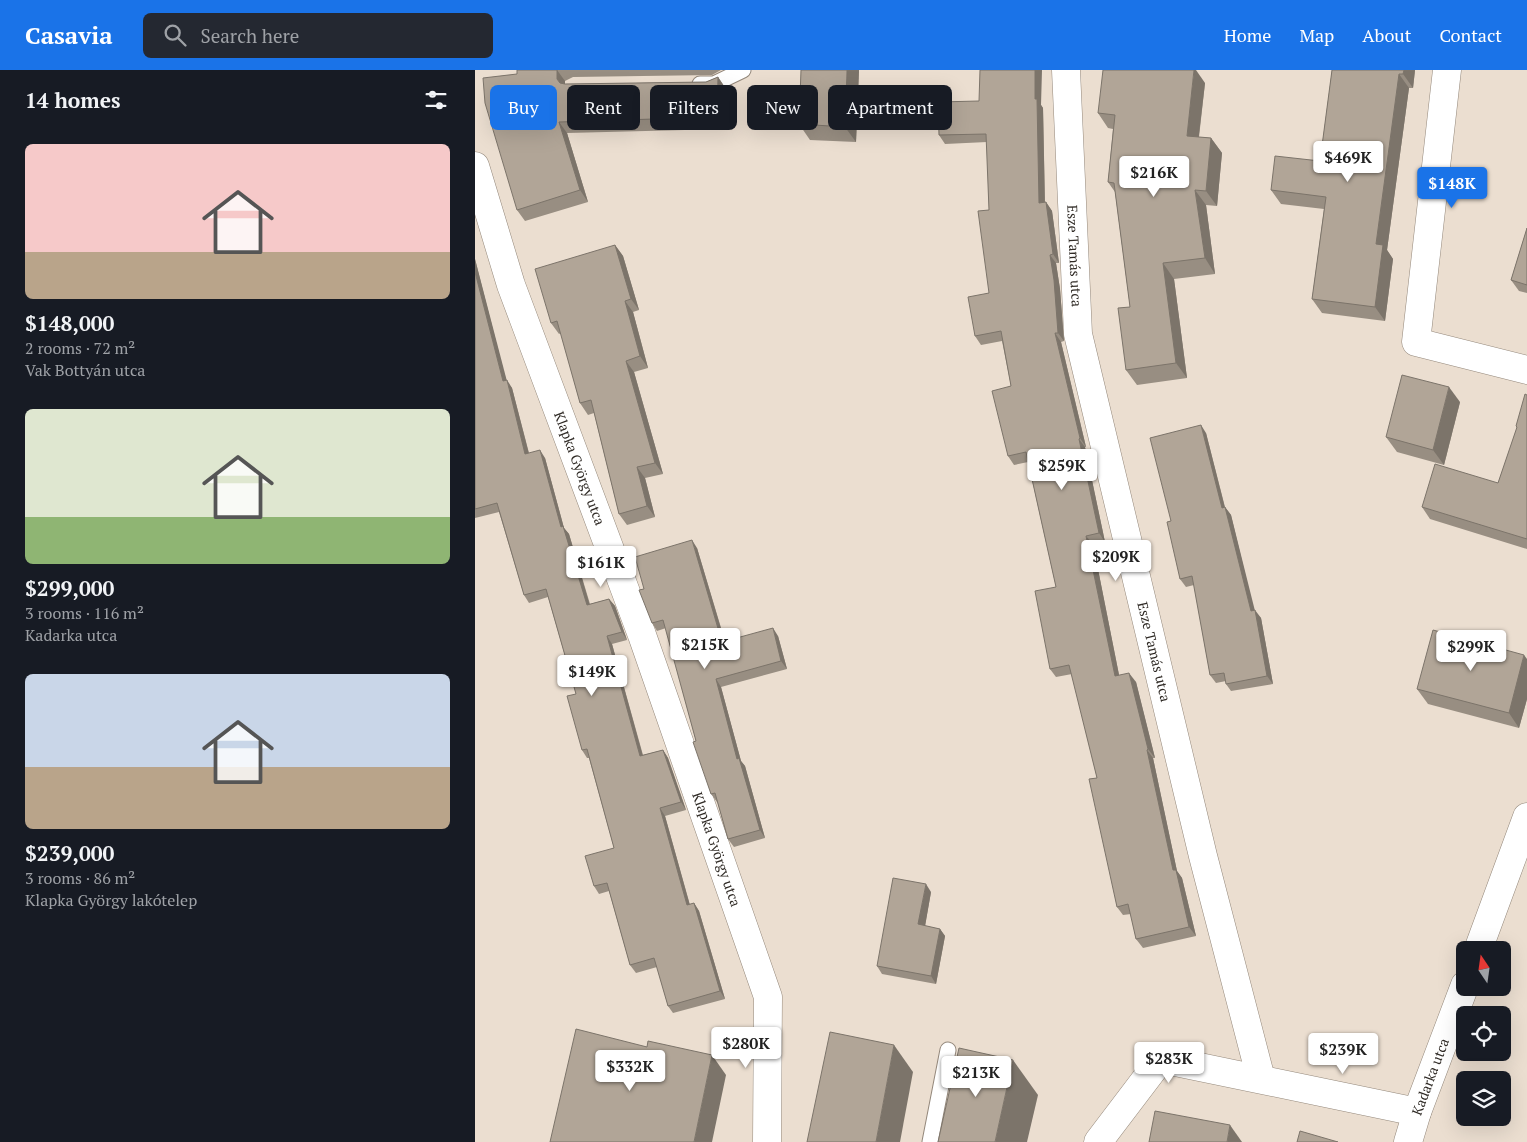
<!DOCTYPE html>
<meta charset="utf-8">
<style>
:root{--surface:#171b24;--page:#242831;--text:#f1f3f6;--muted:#9ea1a6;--accent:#1a73e8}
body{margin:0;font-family:"PT Serif",serif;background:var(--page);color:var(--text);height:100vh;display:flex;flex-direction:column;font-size:19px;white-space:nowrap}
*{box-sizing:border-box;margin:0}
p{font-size:16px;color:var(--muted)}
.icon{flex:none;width:28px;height:28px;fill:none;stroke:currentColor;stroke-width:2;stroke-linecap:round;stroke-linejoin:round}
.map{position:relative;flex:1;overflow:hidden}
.panel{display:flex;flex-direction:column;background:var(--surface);width:475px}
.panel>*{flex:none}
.top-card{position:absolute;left:15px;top:15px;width:475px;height:45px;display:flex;gap:10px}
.needle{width:32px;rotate:347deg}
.controls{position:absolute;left:981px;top:871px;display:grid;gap:10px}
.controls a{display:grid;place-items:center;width:55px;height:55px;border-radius:8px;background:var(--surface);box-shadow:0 5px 20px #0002;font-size:25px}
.price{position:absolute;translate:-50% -42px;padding:0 11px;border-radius:5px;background:#fff;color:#222;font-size:16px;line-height:32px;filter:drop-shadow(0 1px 2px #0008)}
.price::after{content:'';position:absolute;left:50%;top:30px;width:15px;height:11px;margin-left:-8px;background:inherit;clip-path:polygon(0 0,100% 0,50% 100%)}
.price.on{background:var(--accent);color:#fff}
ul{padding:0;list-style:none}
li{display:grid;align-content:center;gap:10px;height:265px;padding:0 25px}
li span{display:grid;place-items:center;height:155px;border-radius:8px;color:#555}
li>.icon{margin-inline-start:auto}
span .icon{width:90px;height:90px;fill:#fffc;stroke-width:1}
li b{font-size:21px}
h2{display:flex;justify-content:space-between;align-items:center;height:60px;padding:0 25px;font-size:21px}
.pill{padding:0 18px;border-radius:8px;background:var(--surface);box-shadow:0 5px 20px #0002;font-size:18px;line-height:45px}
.pill.on{background:var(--accent);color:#fff}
header{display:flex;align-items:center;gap:30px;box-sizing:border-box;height:70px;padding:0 25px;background:var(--accent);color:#fff}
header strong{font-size:24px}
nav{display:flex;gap:28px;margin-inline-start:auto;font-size:18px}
.search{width:350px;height:45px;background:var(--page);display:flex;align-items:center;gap:12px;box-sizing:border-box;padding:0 18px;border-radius:8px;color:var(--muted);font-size:19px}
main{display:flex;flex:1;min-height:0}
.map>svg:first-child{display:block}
</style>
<header>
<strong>Casavia</strong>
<div class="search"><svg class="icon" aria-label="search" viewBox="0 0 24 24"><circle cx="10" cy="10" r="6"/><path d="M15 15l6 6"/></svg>Search here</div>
<nav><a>Home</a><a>Map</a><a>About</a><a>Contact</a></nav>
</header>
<main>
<section class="panel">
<h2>14 homes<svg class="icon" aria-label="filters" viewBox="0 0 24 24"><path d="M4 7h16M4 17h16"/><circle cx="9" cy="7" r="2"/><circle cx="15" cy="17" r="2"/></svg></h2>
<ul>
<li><span style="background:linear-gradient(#f6c9c9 70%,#b9a48a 0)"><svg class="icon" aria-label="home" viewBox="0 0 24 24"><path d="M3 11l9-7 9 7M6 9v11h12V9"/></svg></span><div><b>$148,000</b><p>2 rooms · 72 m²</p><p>Vak Bottyán utca</p></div></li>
<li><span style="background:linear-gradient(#dfe7d0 70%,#8fb573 0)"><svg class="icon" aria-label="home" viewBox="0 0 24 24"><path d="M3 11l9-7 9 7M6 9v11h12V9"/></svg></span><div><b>$299,000</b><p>3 rooms · 116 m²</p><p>Kadarka utca</p></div></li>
<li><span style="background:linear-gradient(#c9d6e8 60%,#b9a48a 0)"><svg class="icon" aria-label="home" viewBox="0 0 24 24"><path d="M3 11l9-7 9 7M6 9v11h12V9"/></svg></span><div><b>$239,000</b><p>3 rooms · 86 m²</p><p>Klapka György lakótelep</p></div></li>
</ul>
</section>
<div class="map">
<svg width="1052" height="1072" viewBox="0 0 1052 1072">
<rect width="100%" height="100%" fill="#ebded0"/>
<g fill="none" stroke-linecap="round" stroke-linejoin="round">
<g stroke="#94887b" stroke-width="17">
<g id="lane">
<path d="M225 14H239L268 0"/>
<path d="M455 1072 473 980"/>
</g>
</g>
<g stroke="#94887b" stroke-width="29">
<g id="street">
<path id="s1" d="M591 0 603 264 728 786 786 1009"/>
<path d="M972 0 941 272 1052 300"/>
<path id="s2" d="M0 96 36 215 167 565 293 927 292 1072"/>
<path d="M1003 880 1052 747"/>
<path d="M623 1072 686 989 942 1042"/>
<path id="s3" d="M933 1072 942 1042 990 915"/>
</g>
</g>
<use href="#lane" stroke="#fff" stroke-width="15"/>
<use href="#street" stroke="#fff" stroke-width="28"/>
</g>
<g fill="#988e82">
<path d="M42 0H246L237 5 98 7 90 11V14L231 12 243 7 251 19 249 59 92 63 113 132 50 151 42 140Z"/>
<path d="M384 0 381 72 335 70 324 54Z"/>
<path d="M857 0H940L938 18H934L912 180 918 189 910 251 847 243 837 229 849 139 806 134 796 120 845 91Z"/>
<path d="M730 13 724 67 736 68 747 83 742 136 731 135 740 204 699 209 712 308 662 315 651 300 655 237 640 122 633 112 638 59 633 58 623 43Z"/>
<path d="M566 35 568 38 570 132H571L577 141 584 193H581L585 219 589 271 586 272 611 377H610L630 472 618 474 644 605 661 612 680 688H678L702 801 707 808 721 866 668 878 661 869 656 844 648 845 642 837 622 708 597 604 581 607 575 599 581 517 553 392 539 395 533 386 536 316 527 271 506 275 500 266 514 223V140L512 72 470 74 464 65Z"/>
<path d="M1052 158V223L1044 221 1036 210Z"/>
<path d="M140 175 148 186 164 240 158 242 173 298 159 302 188 404 170 408 180 447 152 455 144 444 119 343 113 345 105 333 86 263 84 264 76 253Z"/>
<path d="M0 189 31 311 37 318 54 383 70 388 89 458 94 464 115 534 134 529 140 536 152 570 137 574 168 685 188 680 193 688 211 740 190 746 215 835 219 833 224 841 250 929 198 943 193 936 182 897 161 903 155 895 134 821 124 824 119 816 139 778 114 688H112L107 680 101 624 73 527 54 533 49 525 24 442 0 448Z"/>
<path d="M1052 325V479L955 449 947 437 1023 413 1042 358 1041 356Z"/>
<path d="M985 332 969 395 922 382 911 367Z"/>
<path d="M731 363 750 437 756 445 779 541 786 548 798 614 756 621 751 614V611L741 613 735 605 719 515 711 517 705 509 696 451Z"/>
<path d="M222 478 250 571 303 566 312 599 246 617 266 691 270 696 290 768 259 777 253 769 242 731V732L236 724 221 671 191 558 182 561 177 553 169 519Z"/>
<path d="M1052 589V629L1044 658 953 634 942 619Z"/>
<path d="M456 822 450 856 465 859 470 866 461 914 407 904 402 896Z"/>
</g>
<g fill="#7c746a">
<path d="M82 0 90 11V20L82 9Z"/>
<path d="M372 0H384L381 72 370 57Z"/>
<path d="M560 0H567L566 35 568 38 570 142 564 133 560 29Z"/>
<path d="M719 0H721L730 13 722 81 712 66Z"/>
<path d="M929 0H940L938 18 928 4Z"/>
<path d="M924 4 934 18 912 180 918 189 910 251 900 237 901 174Z"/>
<path d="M243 7 251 19 249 59 242 47Z"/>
<path d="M84 52 92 63 113 132 105 120Z"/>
<path d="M736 68 747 83 742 136 731 121Z"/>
<path d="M720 120 731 135 740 204 730 188Z"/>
<path d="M571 132 577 141 584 193 578 184Z"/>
<path d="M140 175 148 186 164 240 156 229Z"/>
<path d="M575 185 581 193 585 219 589 271 583 263Z"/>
<path d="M0 189 34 319 28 311 0 202Z"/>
<path d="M688 193 699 209 712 308 701 293Z"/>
<path d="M150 231 158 242 173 298 165 286Z"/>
<path d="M580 263 586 272 611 377 605 368Z"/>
<path d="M151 291 159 302 188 404 180 393Z"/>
<path d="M32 310 37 318 56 392 50 384Z"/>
<path d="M974 317 985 332 969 395 958 380Z"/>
<path d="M726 355 731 363 752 446 747 438Z"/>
<path d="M604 369 610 377 630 472 624 463Z"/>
<path d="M65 380 70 388 89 458 94 464 117 543 112 535 86 457Z"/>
<path d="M162 397 170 408 180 447 172 436Z"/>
<path d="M750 437 756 445 782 549 776 541Z"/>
<path d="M611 466 618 474 646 615 640 606Z"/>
<path d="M217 470 222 478 252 579 247 572Z"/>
<path d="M134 529 140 536 152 570 147 562Z"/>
<path d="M780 540 786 548 798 614 792 606Z"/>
<path d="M298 558 303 566 312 599 306 591Z"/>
<path d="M132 566 137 574 170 694 165 686Z"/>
<path d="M1049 585 1052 589V629L1044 658 1034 643Z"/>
<path d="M654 603 661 612 680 688 673 679Z"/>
<path d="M241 609 246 617 266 691 270 696 290 768 285 760 262 689Z"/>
<path d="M188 680 193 688 211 740 206 732Z"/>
<path d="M672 680 678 688 702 801 707 808 721 866 714 857 698 800Z"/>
<path d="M185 738 190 746 217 843 212 835Z"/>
<path d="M451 814 456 822 449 862 443 854Z"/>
<path d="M219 833 224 841 250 929 245 921Z"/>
<path d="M465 859 470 866 461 914 456 906Z"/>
<path d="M419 975 438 1002 425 1072H401Z"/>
<path d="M237 985 251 1005 237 1072H219Z"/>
<path d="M538 990 563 1025 552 1072H520Z"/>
<path d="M755 1055 767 1072H752Z"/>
</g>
<g fill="#b1a597" stroke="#7c746a">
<path d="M42 0H82V9L85 13 90 14 231 12 243 7 242 47 84 52 105 120 42 140 10 33 8 8 42 4Z"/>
<path d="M326 0H372L370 57 324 54Z"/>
<path d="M505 0H560V29H562L564 133 571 132 578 184 575 185 579 210 583 263H580L605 368 604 369 624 463 611 466 640 606 654 603 673 679 672 680 698 800H701L714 857 661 869 653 834 642 837 614 709 622 708 594 595 575 599 560 521 581 517 551 382 533 386 517 321 536 316 526 261 500 266 493 227 514 223 503 141 514 140 511 64 464 65 463 32 504 31Z"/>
<path d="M628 0H719L712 66 736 68 731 121 720 120 730 188 688 193 701 293 651 300 643 238 655 237 639 113 633 112 640 45 623 43Z"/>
<path d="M857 0H929L928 4H924L901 174 908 175 900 237 837 229 851 127 796 120 800 86 845 91Z"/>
<path d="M1052 158V215L1036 210Z"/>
<path d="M140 175 156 229 150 231 165 286 151 291 180 393 162 397 172 436 144 444 116 330 105 333 82 251 76 253 60 199Z"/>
<path d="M0 202 28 311 32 310 50 384 65 380 86 457 88 456 112 535 134 529 147 562 132 566 165 686 188 680 206 732 185 738 212 835 219 833 245 921 193 936 179 888 155 895 132 813 119 816 110 786 139 778 112 679 107 680 92 626 101 624 71 519 49 525 22 433 0 439Z"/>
<path d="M927 305 974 317 958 380 911 367Z"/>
<path d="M1050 324 1052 325V469L947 437 960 394 1023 413 1042 357 1041 356Z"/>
<path d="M726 355 747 438 750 437 776 541 780 540 792 606 751 614 749 603 735 605 717 506 705 509 692 452 696 451 675 368Z"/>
<path d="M217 470 247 572 298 558 306 591 241 609 262 689 264 688 285 760 253 769 240 723 236 724 218 672 221 671 188 550 177 553 164 520 169 519 160 487Z"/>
<path d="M958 560 1049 585 1034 643 942 619Z"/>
<path d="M418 808 451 814 443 854 465 859 456 906 402 896Z"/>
<path d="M101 959 172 977 173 971 237 985 219 1072H75Z"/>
<path d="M355 962 419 975 401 1072H332Z"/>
<path d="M484 978 538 990 520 1072H463Z"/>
<path d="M680 1041 755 1055 752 1072H674Z"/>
<path d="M825 1061 863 1072H822Z"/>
</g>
<g text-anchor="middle" stroke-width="5" stroke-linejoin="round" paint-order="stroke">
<g font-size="14" fill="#302b26" stroke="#ebded0">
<text dy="5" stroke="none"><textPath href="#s1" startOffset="186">Esze Tamás utca</textPath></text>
<text dy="5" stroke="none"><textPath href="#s2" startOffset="320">Klapka György utca</textPath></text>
<text dy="5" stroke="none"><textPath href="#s1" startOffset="591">Esze Tamás utca</textPath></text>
<text dy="5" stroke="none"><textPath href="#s2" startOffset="725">Klapka György utca</textPath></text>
<text dy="5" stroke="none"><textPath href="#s3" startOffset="69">Kadarka utca</textPath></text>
</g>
</g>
</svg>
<div class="controls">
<a><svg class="needle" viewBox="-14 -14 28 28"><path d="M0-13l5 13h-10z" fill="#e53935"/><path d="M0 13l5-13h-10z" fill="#9ea1a6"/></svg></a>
<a><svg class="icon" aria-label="locate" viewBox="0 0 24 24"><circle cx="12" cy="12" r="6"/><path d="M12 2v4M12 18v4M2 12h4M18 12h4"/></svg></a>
<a><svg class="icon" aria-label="layers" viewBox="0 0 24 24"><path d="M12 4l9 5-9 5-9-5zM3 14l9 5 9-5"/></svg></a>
</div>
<b class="price" style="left:873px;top:113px">$469K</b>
<b class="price" style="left:679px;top:128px">$216K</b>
<b class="price on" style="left:977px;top:139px">$148K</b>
<b class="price" style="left:587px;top:421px">$259K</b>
<b class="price" style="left:641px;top:512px">$209K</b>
<b class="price" style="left:126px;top:518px">$161K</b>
<b class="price" style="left:230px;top:600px">$215K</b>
<b class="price" style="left:996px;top:602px">$299K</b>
<b class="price" style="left:117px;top:627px">$149K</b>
<b class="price" style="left:271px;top:999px">$280K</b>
<b class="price" style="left:868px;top:1005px">$239K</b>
<b class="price" style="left:694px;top:1014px">$283K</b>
<b class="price" style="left:155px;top:1022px">$332K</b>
<b class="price" style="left:501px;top:1028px">$213K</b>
<div class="top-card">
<a class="pill on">Buy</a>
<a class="pill">Rent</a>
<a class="pill">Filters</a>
<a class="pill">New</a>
<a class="pill">Apartment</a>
</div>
</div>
</main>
